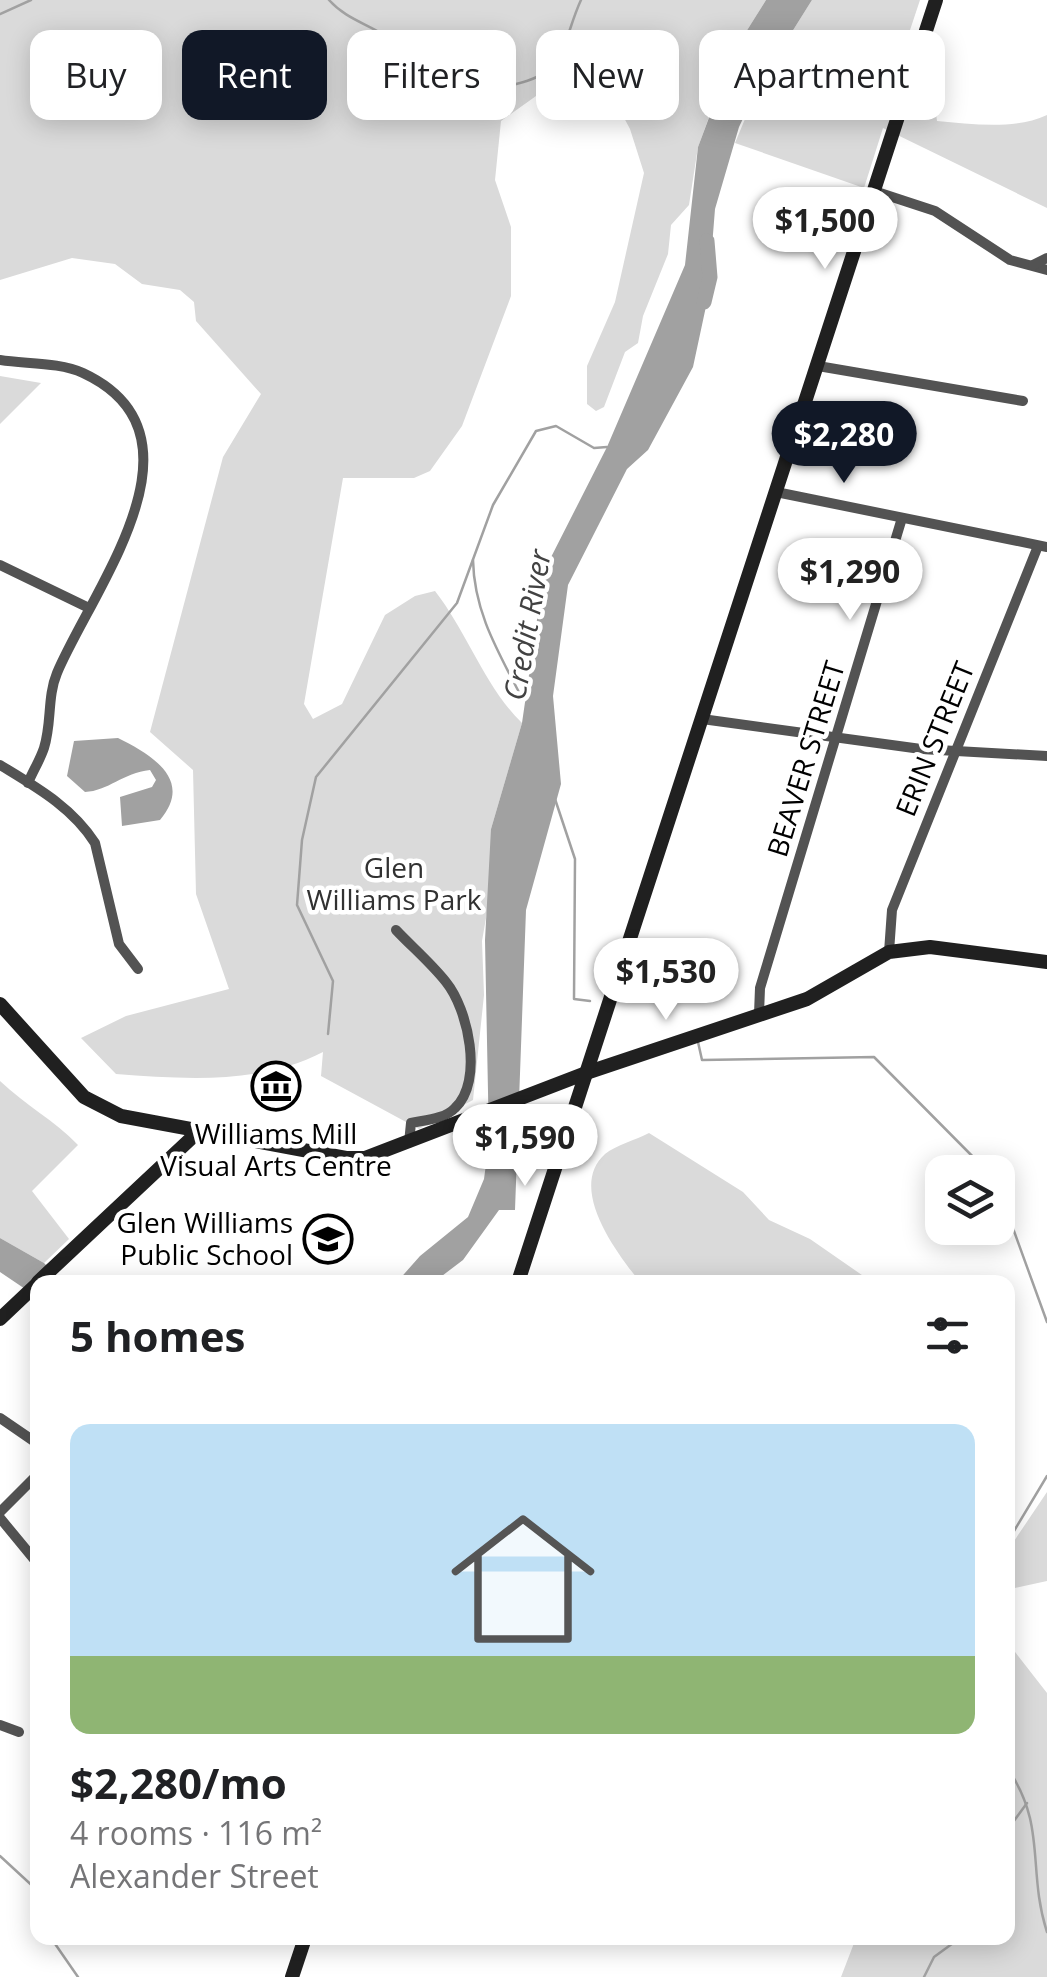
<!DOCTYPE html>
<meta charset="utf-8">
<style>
:root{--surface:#fff;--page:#f6f6f6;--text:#202124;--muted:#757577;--line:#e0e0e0;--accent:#111827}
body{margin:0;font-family:"Open Sans",sans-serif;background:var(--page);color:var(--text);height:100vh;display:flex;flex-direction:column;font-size:38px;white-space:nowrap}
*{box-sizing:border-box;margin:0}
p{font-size:32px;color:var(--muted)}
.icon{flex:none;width:55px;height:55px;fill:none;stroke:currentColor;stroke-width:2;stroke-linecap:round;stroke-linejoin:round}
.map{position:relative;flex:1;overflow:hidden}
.details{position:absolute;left:30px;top:1275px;width:985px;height:670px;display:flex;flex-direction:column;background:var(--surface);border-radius:20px;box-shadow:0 5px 25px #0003}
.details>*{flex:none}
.guide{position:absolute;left:30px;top:30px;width:988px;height:90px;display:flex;gap:20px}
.buttons{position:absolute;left:925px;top:1155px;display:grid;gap:20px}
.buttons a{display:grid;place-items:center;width:90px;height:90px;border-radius:20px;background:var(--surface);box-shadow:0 5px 25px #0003;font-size:50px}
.price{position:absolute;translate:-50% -85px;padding:0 22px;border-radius:35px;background:#fff;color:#222;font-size:32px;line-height:65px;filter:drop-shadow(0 2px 5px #0008)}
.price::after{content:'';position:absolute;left:50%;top:60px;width:30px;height:22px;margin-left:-15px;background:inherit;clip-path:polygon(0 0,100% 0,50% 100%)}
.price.current{background:var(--accent);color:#fff}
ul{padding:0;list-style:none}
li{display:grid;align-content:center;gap:20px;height:530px;padding:0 40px}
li+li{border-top:2px solid var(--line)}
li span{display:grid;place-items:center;height:310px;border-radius:20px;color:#555}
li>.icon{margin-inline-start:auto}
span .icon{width:180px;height:180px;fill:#fffc;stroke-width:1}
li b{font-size:42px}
h2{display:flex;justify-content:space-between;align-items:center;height:120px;padding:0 40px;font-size:42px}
.pill{padding:0 35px;border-radius:20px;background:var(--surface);box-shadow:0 5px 25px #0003;font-size:35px;line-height:90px}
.pill.current{background:var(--accent);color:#fff}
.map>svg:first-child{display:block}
</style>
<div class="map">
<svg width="1047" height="1977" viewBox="0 0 1047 1977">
<rect width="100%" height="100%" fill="#fff"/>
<g fill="#dadada">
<path d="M0 0H766L734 51 717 95 698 147 689 205 671 225 668 254 643 316 638 343 625 352 604 407 596 411 587 404V366L615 302 644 173 630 129 615 101 587 83 550 86 501 121 495 180 511 227V296L462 426 430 471 414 478H343L304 704 313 719 342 704 385 615 415 596 435 591C467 632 485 687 522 723L491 829 494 872 482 941 484 995 473 1100 419 1129 321 1076 323 1052C259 1085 185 1079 116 1074L81 1038 126 1016 229 989 196 894 193 770 150 732 223 457 261 394 196 321 194 302 180 290 142 284 115 264 72 258 0 280Z"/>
<path d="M812 0H920L908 36 928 53 937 121C972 124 1015 130 1047 115V208L883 128 864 188 735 143 760 83Z"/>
<path d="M0 376 41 383 0 424Z"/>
<path d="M0 1081C25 1105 54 1120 78 1145L32 1191 69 1239 44 1263 0 1238Z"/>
<path d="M649 1133 743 1192 769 1220 810 1239 872 1282H640C617 1253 567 1188 605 1154 616 1145 636 1140 649 1133Z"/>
<path d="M1047 1492V1581L1015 1588 1008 1637V1550Z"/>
<path d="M1008 1643 1047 1693V1977H841L856 1938H1008V1843L1015 1758 1008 1737Z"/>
</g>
<g fill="#a1a1a1" fill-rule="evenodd">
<path d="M766 0H812L760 83 739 127 715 209 708 297 693 367 648 450 627 469 568 585 553 696 561 784 526 910 515 1210H499L463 1260 434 1282H397L420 1256 468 1217 484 1179 489 1142 485 940 491 829 522 723 544 571 607 447 685 265 698 147 734 51ZM498 1120 501 1159 493 1168 492 1137Z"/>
<path d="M118 738C152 755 194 780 160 820L122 826 120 797 152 787 156 780 150 770C123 773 108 791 85 792L67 776 74 741Z"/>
<path d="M0 1238 44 1263 63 1282H38L37 1297 0 1272Z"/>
</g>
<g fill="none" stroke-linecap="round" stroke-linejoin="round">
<g stroke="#a1a1a1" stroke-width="2.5">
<path d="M329 0C345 18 365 23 384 35 402 46 427 83 447 99 475 88 541 89 558 60 567 43 572 19 581 0"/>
<path d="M0 14 31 0"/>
<path d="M473 560C474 613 499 653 523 700"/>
<path d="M555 799 575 859 574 999 590 1001"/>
<path d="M328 1034 333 981 297 905 302 840 316 777 457 603 493 505 536 431 556 426 594 448 607 447"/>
<path d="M698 1042 702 1060 874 1057 988 1172"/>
<path d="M998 1187 1047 1322"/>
<path d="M1008 1541 1047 1476"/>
<path d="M1008 1769C1047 1826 1027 1870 1047 1932"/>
<path d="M1008 1829 1027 1803"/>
<path d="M0 1856 38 1891"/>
<path d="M51 1938 78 1977"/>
<path d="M924 1977 934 1957 960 1938"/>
</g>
<path stroke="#a1a1a1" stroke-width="15" d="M704 302 710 277 707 241"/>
<g stroke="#535353" stroke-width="10">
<path d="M874 191 935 211 1010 260 1047 270"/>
<path d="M1033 265 1047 258"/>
<path d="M0 360C25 364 60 362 83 373 216 435 93 588 57 673 47 697 52 723 44 748 40 760 33 771 28 783"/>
<path d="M818 366 1023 401"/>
<path d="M776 492 1047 547"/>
<path d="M0 565 89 608"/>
<path d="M702 719 921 749 1047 756"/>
<path d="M0 765C36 787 72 807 95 843L119 944 138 969"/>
<path d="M396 930C412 947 431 963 446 982 468 1009 484 1081 455 1108 445 1119 425 1120 411 1123L409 1143"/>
<path d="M889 952 892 910 1038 546"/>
<path d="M759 1014 760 988 902 518"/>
<path d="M0 1418 38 1444"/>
<path d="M0 1512 38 1474"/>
<path d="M0 1518 38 1564"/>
<path d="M0 1725 19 1732"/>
</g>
<g stroke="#202020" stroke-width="14">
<path d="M0 1004 84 1097 121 1116 346 1158H365L586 1073 807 999 889 952 930 947 1047 962"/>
<path d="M38 1282 199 1131"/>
<path d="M518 1282 936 0"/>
<path d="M0 1319 38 1283"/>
<path d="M292 1977 305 1938"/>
</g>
</g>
<defs>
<g id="museum-ring" transform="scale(2.5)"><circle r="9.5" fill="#fff" stroke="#000" stroke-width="1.5"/><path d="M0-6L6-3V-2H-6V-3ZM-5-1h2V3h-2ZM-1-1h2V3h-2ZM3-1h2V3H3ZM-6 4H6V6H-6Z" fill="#000"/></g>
<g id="school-ring" transform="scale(2.5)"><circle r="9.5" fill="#fff" stroke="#000" stroke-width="1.5"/><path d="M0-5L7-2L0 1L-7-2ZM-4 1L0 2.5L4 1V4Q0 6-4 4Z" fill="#000"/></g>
</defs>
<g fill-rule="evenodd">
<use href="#museum-ring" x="276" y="1086"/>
<use href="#school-ring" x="328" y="1239"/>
</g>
<g text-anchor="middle" stroke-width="9" stroke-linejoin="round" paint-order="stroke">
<g font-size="28" fill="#000" stroke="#fff">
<text transform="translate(935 739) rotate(-68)" y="10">ERIN STREET</text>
<text transform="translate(806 759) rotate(-73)" y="10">BEAVER STREET</text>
</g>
<g font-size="28" fill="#313131" stroke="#fff">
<text x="394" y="878">Glen<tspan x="394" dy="32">Williams Park</tspan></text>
</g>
<g font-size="28" fill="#000" stroke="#fff">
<text x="276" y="1144">Williams Mill<tspan x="276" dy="32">Visual Arts Centre</tspan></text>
<text x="293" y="1233" text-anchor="end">Glen Williams<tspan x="293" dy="32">Public School</tspan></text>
</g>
<g font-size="30" font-style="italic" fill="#424242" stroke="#fff">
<text transform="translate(528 625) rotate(-80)" y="10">Credit River</text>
</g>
</g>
</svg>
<div class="buttons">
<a><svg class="icon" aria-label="layers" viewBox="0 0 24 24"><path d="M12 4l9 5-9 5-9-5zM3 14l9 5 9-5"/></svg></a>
</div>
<b class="price" style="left:825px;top:272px">$1,500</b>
<b class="price current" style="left:844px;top:486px">$2,280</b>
<b class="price" style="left:850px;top:623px">$1,290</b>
<b class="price" style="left:666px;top:1023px">$1,530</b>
<b class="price" style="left:525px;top:1189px">$1,590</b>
<div class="guide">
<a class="pill">Buy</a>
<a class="pill current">Rent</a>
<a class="pill">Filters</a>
<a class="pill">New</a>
<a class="pill">Apartment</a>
</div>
<section class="details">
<h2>5 homes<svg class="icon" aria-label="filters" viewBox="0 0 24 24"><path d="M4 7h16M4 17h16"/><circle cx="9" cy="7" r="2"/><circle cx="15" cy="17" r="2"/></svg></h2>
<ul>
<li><span style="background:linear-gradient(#bfe0f5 75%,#8fb573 0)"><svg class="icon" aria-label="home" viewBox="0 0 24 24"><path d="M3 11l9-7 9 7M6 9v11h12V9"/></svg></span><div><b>$2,280/mo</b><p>4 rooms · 116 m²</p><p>Alexander Street</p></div></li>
</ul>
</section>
</div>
